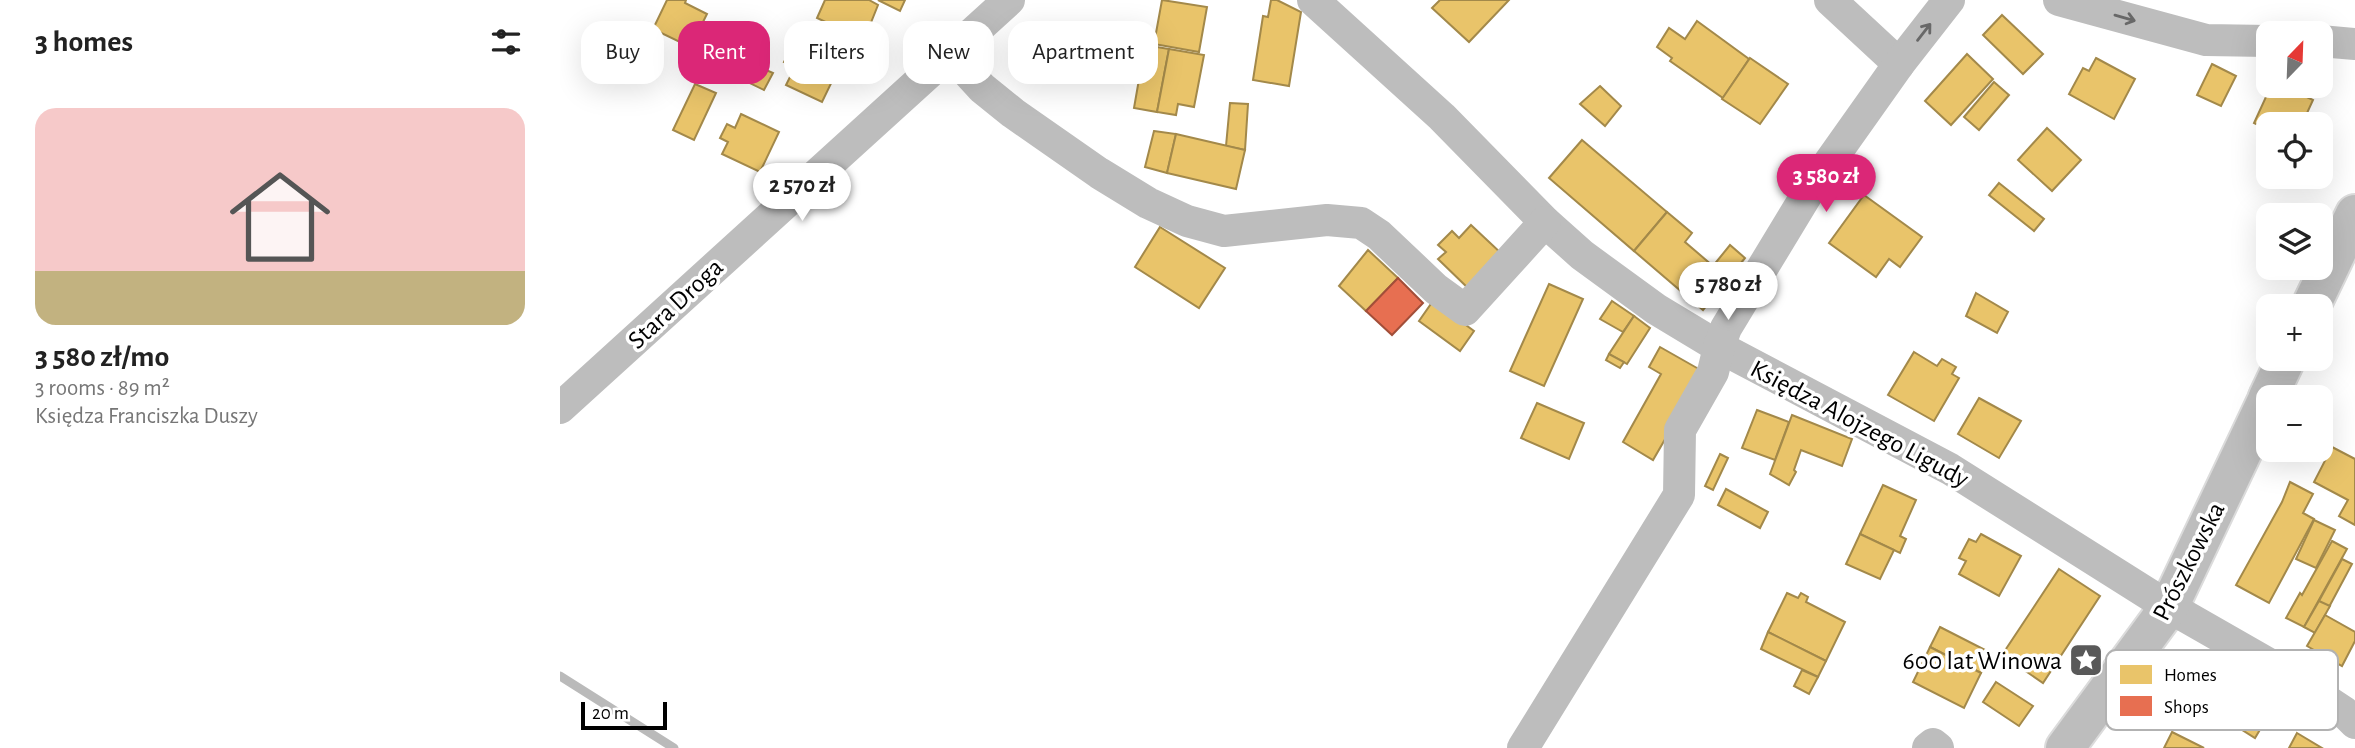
<!DOCTYPE html>
<meta charset="utf-8">
<style>
:root{--surface:#fff;--page:#f2f2f2;--text:#222;--muted:#767676;--accent:#db2777}
body{margin:0;font-family:"Alegreya Sans",sans-serif;background:var(--page);color:var(--text);height:100vh;display:flex;flex-direction:column;font-size:26px;white-space:nowrap}
*{box-sizing:border-box;margin:0}
p{font-size:23px;color:var(--muted)}
.icon{flex:none;width:38px;height:38px;fill:none;stroke:currentColor;stroke-width:2;stroke-linecap:round;stroke-linejoin:round}
.map{position:relative;flex:1;overflow:hidden}
.panel{display:flex;flex-direction:column;background:var(--surface);width:560px}
.panel>*{flex:none}
.hud{position:absolute;left:21px;top:21px;width:665px;height:63px;display:flex;gap:14px}
.needle{width:46px;rotate:23deg}
.fabs{position:absolute;left:1696px;top:21px;display:grid;gap:14px}
.fabs a{display:grid;place-items:center;width:77px;height:77px;border-radius:14px;background:var(--surface);box-shadow:0 7px 28px #0002;font-size:35px}
.scale{position:absolute;left:21px;bottom:18px;width:86px;box-sizing:border-box;padding-left:7px;border:4px solid #000;border-top:0;font-size:19px;line-height:24px;white-space:nowrap;color:#000;-webkit-text-stroke:5px #fff;paint-order:stroke}
.price{position:absolute;translate:-50% -60px;padding:0 16px;border-radius:24px;background:#fff;color:#222;font-size:23px;line-height:46px;filter:drop-shadow(0 2px 4px #0008)}
.price::after{content:'';position:absolute;left:50%;top:42px;width:21px;height:16px;margin-left:-10px;background:inherit;clip-path:polygon(0 0,100% 0,50% 100%)}
.price.current{background:var(--accent);color:#fff}
ul{padding:0;list-style:none}
li{display:grid;align-content:center;gap:14px;height:371px;padding:0 35px}
li span{display:grid;place-items:center;height:217px;border-radius:21px;color:#555}
li>.icon{margin-inline-start:auto}
span .icon{width:126px;height:126px;fill:#fffc;stroke-width:1}
li b{font-size:30px}
h2{display:flex;justify-content:space-between;align-items:center;height:84px;padding:0 35px;font-size:30px}
.pill{padding:0 24px;border-radius:21px;background:var(--surface);box-shadow:0 7px 28px #0002;font-size:24px;line-height:63px}
.pill.current{background:var(--accent);color:#fff}
main{display:flex;flex:1;min-height:0}
.map>svg:first-child{display:block}
</style>
<main>
<section class="panel">
<h2>3 homes<svg class="icon" aria-label="filters" viewBox="0 0 24 24"><path d="M4 7h16M4 17h16"/><circle cx="9" cy="7" r="2"/><circle cx="15" cy="17" r="2"/></svg></h2>
<ul>
<li><span style="background:linear-gradient(#f6c9c9 75%,#c2b280 0)"><svg class="icon" aria-label="home" viewBox="0 0 24 24"><path d="M3 11l9-7 9 7M6 9v11h12V9"/></svg></span><div><b>3 580 zł/mo</b><p>3 rooms · 89 m²</p><p>Księdza Franciszka Duszy</p></div></li>
</ul>
</section>
<div class="map">
<svg width="1795" height="748" viewBox="0 0 1795 748">
<rect width="100%" height="100%" fill="#fff"/>
<g fill="#e9c46a" stroke="#a3894a" stroke-width="2">
<path d="M107 0H126L125 3 147 14 139 30 134 28 126 45 93 29Z"/>
<path d="M265 0H309L318 5 304 40 257 18Z"/>
<path d="M318 0H345L340 11Z"/>
<path d="M602 0 647 7 639 52 594 44Z"/>
<path d="M711 0H717L741 12 729 86 693 80 703 16 708 17Z"/>
<path d="M880 0H949L909 42 872 8Z"/>
<path d="M1442 15 1483 54 1463 74 1423 35Z"/>
<path d="M1137 21 1189 59 1163 98 1110 61 1112 58 1097 47 1109 28 1125 39Z"/>
<path d="M293 35 323 49 314 71 283 57Z"/>
<path d="M585 45 609 49 597 112 574 108Z"/>
<path d="M232 47 279 67 262 102 226 85 235 67 224 62Z"/>
<path d="M609 49 644 55 634 107 618 104 616 115 597 112Z"/>
<path d="M1407 54 1433 79 1391 125 1365 101Z"/>
<path d="M175 56 213 73 204 90 167 72Z"/>
<path d="M1190 58 1228 84 1200 124 1162 99Z"/>
<path d="M1536 58 1575 79 1554 119 1509 94 1523 68 1529 71Z"/>
<path d="M1652 64 1676 76 1661 106 1637 95Z"/>
<path d="M1434 82 1449 95 1419 130 1404 117Z"/>
<path d="M135 84 156 93 134 140 113 130Z"/>
<path d="M1040 86 1061 106 1045 126 1020 104Z"/>
<path d="M1711 86H1724L1753 100 1742 124H1708V130L1694 123Z"/>
<path d="M670 103 688 104 685 150 666 146Z"/>
<path d="M181 114 219 132 200 172 162 154 168 142 160 138 167 124 175 128Z"/>
<path d="M1487 128 1521 160 1492 191 1458 160Z"/>
<path d="M594 131 616 134 607 173 585 167Z"/>
<path d="M616 134 685 150 676 189 607 173Z"/>
<path d="M1022 140 1107 212 1074 251 989 178Z"/>
<path d="M1439 183 1484 219 1474 231 1429 195Z"/>
<path d="M1304 195 1362 237 1340 267 1329 259 1316 277 1269 243Z"/>
<path d="M1107 212 1132 233 1125 242 1153 266 1170 245 1185 258 1143 310 1074 251Z"/>
<path d="M911 225 943 255 910 290 878 259 886 252 878 245 892 231 899 238Z"/>
<path d="M600 227 665 268 639 308 575 267Z"/>
<path d="M808 250 838 278 806 311 779 286Z"/>
<path d="M989 284 1023 299 984 386 950 371Z"/>
<path d="M1416 293 1448 312 1437 333 1406 316Z"/>
<path d="M873 301 914 331 900 351 859 321Z"/>
<path d="M1052 301 1074 316 1063 332 1040 319Z"/>
<path d="M1074 316 1090 328 1067 364 1049 354Z"/>
<path d="M1100 347 1144 372 1093 460 1063 442 1101 374 1089 367Z"/>
<path d="M1354 352 1377 366 1382 359 1396 367 1392 374 1399 378 1374 421 1328 395Z"/>
<path d="M1049 354 1064 362 1060 368 1046 360Z"/>
<path d="M1419 398 1461 421 1439 458 1398 434Z"/>
<path d="M977 403 1024 423 1009 459 961 438Z"/>
<path d="M1197 410 1229 422 1215 460 1182 448Z"/>
<path d="M1232 415 1292 439 1282 466 1241 450 1234 470 1236 472 1229 485 1210 474Z"/>
<path d="M1772 447 1795 459V525L1779 516 1788 500 1754 482Z"/>
<path d="M1160 454 1168 458 1153 490 1145 486Z"/>
<path d="M1730 482 1753 494 1743 513 1754 519 1709 603 1676 585 1722 502Z"/>
<path d="M1323 485 1356 500 1340 536 1346 539 1340 553 1300 534Z"/>
<path d="M1166 489 1208 512 1200 528 1158 505Z"/>
<path d="M1754 520 1775 530 1756 568 1736 559Z"/>
<path d="M1300 534 1334 550 1320 579 1286 564Z"/>
<path d="M1421 534 1461 556 1439 596 1399 574 1406 561 1399 558 1409 539 1416 542Z"/>
<path d="M1772 541 1787 549 1744 627 1726 618 1740 593 1742 595Z"/>
<path d="M1782 559 1792 564 1769 607 1759 601Z"/>
<path d="M1499 569 1540 596 1483 683 1442 655Z"/>
<path d="M1227 593 1238 598 1241 593 1248 597 1246 602 1285 622 1266 661 1208 632Z"/>
<path d="M1759 601 1770 606 1755 633 1744 627Z"/>
<path d="M1765 615 1795 632V641L1782 666 1747 646Z"/>
<path d="M1380 627 1431 653 1421 673 1370 647Z"/>
<path d="M1208 632 1266 661 1258 677 1201 649Z"/>
<path d="M1370 647 1421 673 1404 708 1353 682Z"/>
<path d="M1242 670 1258 677 1249 694 1234 686Z"/>
<path d="M1671 679 1714 706 1695 738 1652 711Z"/>
<path d="M1436 682 1473 706 1459 726 1423 702Z"/>
<path d="M1612 732 1644 748H1604Z"/>
<path d="M1737 733 1762 748H1729Z"/>
</g>
<path fill="#e76f51" stroke="#a24e39" stroke-width="2" d="M838 278 863 303 832 335 806 311Z"/>
<g fill="none" stroke-linecap="round" stroke-linejoin="round">
<path stroke="#bababa" stroke-width="9" d="M0 676 114 748"/>
<g stroke="#dbdbdb" stroke-width="42">
<g id="major">
<path d="M1751 306 1795 214"/>
<path d="M1708 397 1726 359"/>
<path d="M1505 748 1609 607 1708 398"/>
</g>
</g>
<g stroke="#bdbdbd" stroke-width="32">
<path d="M753 0 882 117 985 222 1022 255 1096 309 1159 347 1390 469 1609 607 1728 675 1784 712 1795 723"/>
<path d="M1270 0 1339 64"/>
<path d="M1499 0 1646 40 1708 41"/>
<path d="M1760 41 1795 44"/>
<path d="M391 54 422 88 453 113 539 173 588 203 627 221 664 231 767 220 801 223 819 235 876 289 905 310 985 222"/>
<path d="M0 408 449 0"/>
<path d="M963 748 1119 495 1120 430 1153 372 1159 347 1166 328 1249 191 1339 64 1389 0"/>
<path d="M1368 748 1373 744 1378 748"/>
</g>
<use href="#major" stroke="#bdbdbd" stroke-width="38"/>
</g>
<defs><path id="oneway-shaft" d="M-6 0H5M1.5-3L5.5 0L1.5 3" fill="none" stroke-width="1.6" stroke-linecap="round" stroke-linejoin="round" transform="scale(1.75)"/></defs>
<g stroke="#686868">
<use href="#oneway-shaft" transform="translate(1565 18) rotate(16)"/>
<use href="#oneway-shaft" transform="translate(1364 32) rotate(-52)"/>
</g>
<defs>
<g id="sight-square" transform="scale(1.75)"><rect x="-9" y="-9" width="18" height="18" rx="4" fill="#595959" stroke="#fff"/><path d="M0-6L1.8-2.2L6-1.7L2.9 1.2L3.7 5.4L0 3.3L-3.7 5.4L-2.9 1.2L-6-1.7L-1.8-2.2Z" fill="#fff"/></g>
</defs>
<g fill-rule="evenodd">
<use href="#sight-square" x="1526" y="660"/>
</g>
<g text-anchor="middle" stroke-width="7" stroke-linejoin="round" paint-order="stroke">
<g font-size="26" fill="#000" stroke="#fff">
<text transform="translate(115 303) rotate(-43)" y="9">Stara Droga</text>
<text transform="translate(1300 423) rotate(28)" y="9">Księdza Alojzego Ligudy</text>
<text transform="translate(1628 561) rotate(-63)" y="9">Prószkowska</text>
</g>
<g font-size="26" fill="#000" stroke="#fff" text-anchor="end">
<text x="1502" y="669">600 lat Winowa</text>
</g>
</g>
<rect x="1546" y="650" width="232" height="80" rx="10" fill="#fff" stroke="#b2b2b2" stroke-width="2"/>
<rect x="1560" y="665" width="32" height="19" fill="#e9c46a"/>
<rect x="1560" y="696" width="32" height="20" fill="#e76f51"/>
<g font-size="19" fill="#000">
<text x="1604" y="681">Homes</text>
<text x="1604" y="713">Shops</text>
</g>
</svg>
<div class="fabs">
<a><svg class="needle" viewBox="-14 -14 28 28"><path d="M0-13l5 13h-10z" fill="#e53935"/><path d="M0 13l5-13h-10z" fill="#767676"/></svg></a>
<a><svg class="icon" aria-label="locate" viewBox="0 0 24 24"><circle cx="12" cy="12" r="6"/><path d="M12 2v4M12 18v4M2 12h4M18 12h4"/></svg></a>
<a><svg class="icon" aria-label="layers" viewBox="0 0 24 24"><path d="M12 4l9 5-9 5-9-5zM3 14l9 5 9-5"/></svg></a>
<a>+</a>
<a>−</a>
</div>
<div class="scale">20 m</div>
<b class="price current" style="left:1266px;top:214px">3 580 zł</b>
<b class="price" style="left:242px;top:223px">2 570 zł</b>
<b class="price" style="left:1168px;top:322px">5 780 zł</b>
<div class="hud">
<a class="pill">Buy</a>
<a class="pill current">Rent</a>
<a class="pill">Filters</a>
<a class="pill">New</a>
<a class="pill">Apartment</a>
</div>
</div>
</main>
